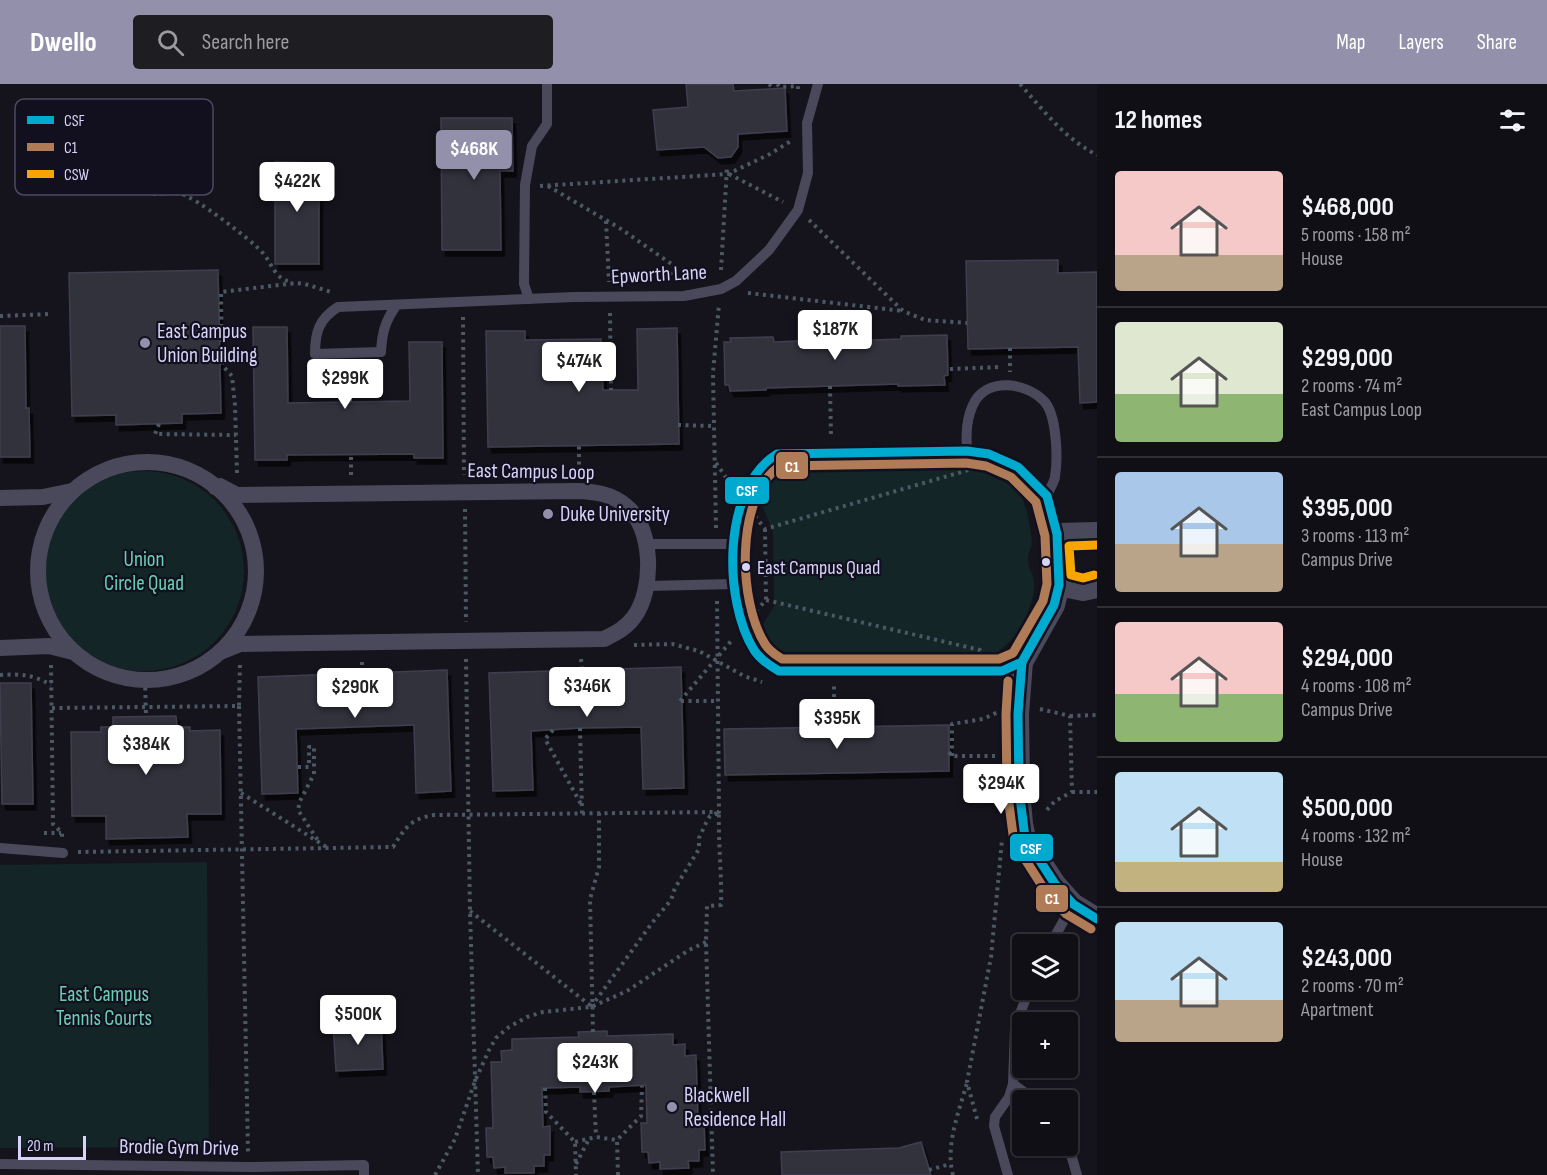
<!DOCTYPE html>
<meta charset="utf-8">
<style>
:root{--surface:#100f15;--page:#1e1d22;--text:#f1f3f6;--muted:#9c9ca0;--line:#302f34;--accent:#9390ac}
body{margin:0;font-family:"Sofia Sans Condensed",sans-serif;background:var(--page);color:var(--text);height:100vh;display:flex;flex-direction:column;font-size:22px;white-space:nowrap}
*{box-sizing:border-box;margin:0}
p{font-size:20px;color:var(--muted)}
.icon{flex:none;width:33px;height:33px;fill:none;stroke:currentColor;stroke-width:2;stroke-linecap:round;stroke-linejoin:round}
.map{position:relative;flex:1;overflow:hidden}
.panel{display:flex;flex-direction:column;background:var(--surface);width:450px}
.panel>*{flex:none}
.buttons{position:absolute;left:1012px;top:850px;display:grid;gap:12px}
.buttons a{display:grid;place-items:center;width:66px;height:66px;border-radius:6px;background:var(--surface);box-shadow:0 2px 4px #0004,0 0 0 2px var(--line);font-size:30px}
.scale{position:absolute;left:18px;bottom:15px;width:68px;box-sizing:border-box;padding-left:6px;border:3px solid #d7d3f9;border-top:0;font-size:16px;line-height:21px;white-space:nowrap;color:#d7d3f9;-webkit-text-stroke:4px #12101f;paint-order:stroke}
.price{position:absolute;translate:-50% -51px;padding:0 14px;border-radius:6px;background:#fff;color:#222;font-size:20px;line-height:39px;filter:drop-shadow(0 2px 3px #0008)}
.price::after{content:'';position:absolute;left:50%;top:36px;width:18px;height:14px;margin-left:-9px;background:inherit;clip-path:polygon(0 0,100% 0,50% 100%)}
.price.on{background:var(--accent);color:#fff}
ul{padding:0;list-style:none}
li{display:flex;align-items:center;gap:18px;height:150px;padding:0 18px}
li+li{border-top:2px solid var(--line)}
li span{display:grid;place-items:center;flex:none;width:168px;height:120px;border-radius:6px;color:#555}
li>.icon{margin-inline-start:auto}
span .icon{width:72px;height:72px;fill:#fffc;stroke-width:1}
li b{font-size:26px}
h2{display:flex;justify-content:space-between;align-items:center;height:72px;padding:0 18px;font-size:26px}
header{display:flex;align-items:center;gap:36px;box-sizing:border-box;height:84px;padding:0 30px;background:var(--accent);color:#fff}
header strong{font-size:28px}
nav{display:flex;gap:33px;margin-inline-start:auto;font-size:21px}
.search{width:420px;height:54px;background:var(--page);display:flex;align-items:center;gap:15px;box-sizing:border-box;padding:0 21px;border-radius:6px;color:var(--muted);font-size:22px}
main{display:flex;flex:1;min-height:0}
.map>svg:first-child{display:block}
</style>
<header>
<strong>Dwello</strong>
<div class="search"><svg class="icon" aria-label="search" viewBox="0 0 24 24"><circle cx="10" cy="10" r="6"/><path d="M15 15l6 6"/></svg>Search here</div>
<nav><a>Map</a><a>Layers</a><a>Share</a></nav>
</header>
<main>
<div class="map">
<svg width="1097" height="1091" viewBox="0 0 1097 1091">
<defs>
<filter id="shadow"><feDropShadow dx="3.5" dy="6" stdDeviation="0" flood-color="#0009"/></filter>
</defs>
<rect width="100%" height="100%" fill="#15141c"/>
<g fill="#132526">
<path d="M964 378C985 384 1006 391 1020 409 1025 416 1032 449 1032 458 1032 463 1028 469 1028 475 1028 485 1033 489 1034 497 1037 521 1013 565 989 572 983 574 977 575 971 576L792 579C774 574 763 566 758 548L774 522V514L773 448 757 409 767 388 783 381Z"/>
<circle cx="144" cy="487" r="100"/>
<path d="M207 778 209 1063 0 1064V781Z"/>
</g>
<g fill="#33313e" stroke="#413e4f" stroke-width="1.5" filter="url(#shadow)">
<path d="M686 0H733L734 7 785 4 787 47 738 50V63L731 73 718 74 704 63 657 66 653 26 688 23Z"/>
<path d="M441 34H512L513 87H500L501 166H442Z"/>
<path d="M275 78 319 79V180H275Z"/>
<path d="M1058 176V189L1097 188V318L1080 319 1078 263 968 265 966 177Z"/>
<path d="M218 186 221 329 182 330V339L116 341V331L72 332 69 189Z"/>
<path d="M843 233 844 257 901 255V252L947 251 948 291 944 292 945 301 898 302V300L766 304V306L730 307 729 301H725L724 258H731L730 254 773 253 774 258 820 256 819 234Z"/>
<path d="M0 242H25L26 324H29L30 373H0Z"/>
<path d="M253 243H287L288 319 410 317 409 258H442L443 374H414V370L287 371V376H255Z"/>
<path d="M677 244 679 360 488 363 486 247H525V256L601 255 603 306H638L637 245Z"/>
<path d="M681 583 684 704 643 705 641 643 580 644 531 647 533 706 493 707 489 589Z"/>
<path d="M447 586 451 707 416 709 414 641 296 645 298 709 262 710 258 593Z"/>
<path d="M0 599H31L33 720H2Z"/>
<path d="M176 632 177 643H190V647L220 646 221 730H187L188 753 106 755V732H72L71 648H101V643H113V633Z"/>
<path d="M949 641V687L725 691 724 645Z"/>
<path d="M381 937 383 985 336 987 333 940Z"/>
<path d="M607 947V952L673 950V961L685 960V972L696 971 698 1038H704L705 1066H699V1077H688L689 1084 660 1085V1078L649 1079 648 1068H642L641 1039H647L646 1001 609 1003V1007L580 1008V1003L542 1004 543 1043 550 1042V1071H544V1082H534V1089H505V1083L494 1084 493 1073H487L486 1044H493L491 978H502L501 967 512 966V955L579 953 578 948Z"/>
<path d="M921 1058 931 1091H782L781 1068 899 1064Z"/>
</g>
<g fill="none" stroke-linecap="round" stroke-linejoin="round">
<g stroke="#4c5863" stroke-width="4" stroke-dasharray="3 4.5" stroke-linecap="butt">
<path d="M769 0 774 5"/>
<path d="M777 0 780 3 798 2V5"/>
<path d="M1020 0C1044 27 1064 54 1097 71"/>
<path d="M729 90 783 118"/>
<path d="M540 102 728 90 770 70 791 57"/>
<path d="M548 102 621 145 676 183 696 192"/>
<path d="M153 110C162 110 172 108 181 110 194 112 251 156 261 167 273 179 273 195 292 198"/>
<path d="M809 136 903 227 925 236 967 239"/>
<path d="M606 137 609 198"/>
<path d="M721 186 727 83"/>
<path d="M665 196 676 183"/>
<path d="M748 209 903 227"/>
<path d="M610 229 611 306"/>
<path d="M0 232 51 230"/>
<path d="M463 233 464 391"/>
<path d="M1010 264V288"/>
<path d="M950 285 1000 283"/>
<path d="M830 302 831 353"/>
<path d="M350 318 351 283"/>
<path d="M159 340 155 350 236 351"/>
<path d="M678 341 713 342"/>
<path d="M716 379 732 402"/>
<path d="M579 388V362"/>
<path d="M237 389 235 321 232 292 222 281 221 208 296 199 305 200 331 208"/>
<path d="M351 391V371"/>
<path d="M465 425 466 538"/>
<path d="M755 432 765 445 972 385"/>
<path d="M716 444 713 289 719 220"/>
<path d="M765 445 766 516"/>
<path d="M756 527 766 516 980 566 984 571"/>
<path d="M634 561 672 560 699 567 744 592 762 598"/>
<path d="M466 575 470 827 478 1091"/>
<path d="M581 575 582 586"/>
<path d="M362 578V589"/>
<path d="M51 581 53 740 62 749V753"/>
<path d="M0 591C21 590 32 590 51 601"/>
<path d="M145 596 146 633"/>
<path d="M680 617 732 556"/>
<path d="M681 617H718"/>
<path d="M239 622 248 1068"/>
<path d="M52 624 239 622 240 579"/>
<path d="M1040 625 1070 632 1072 708 1055 717 1044 729"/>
<path d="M1070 632 1097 631"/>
<path d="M834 643V602"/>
<path d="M580 644 582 730"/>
<path d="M553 646 545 655 582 722"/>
<path d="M949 668 952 672H998"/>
<path d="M952 672V640L983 635 998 628"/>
<path d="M298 683H309V663H314V690L300 717 298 726 319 758"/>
<path d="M1072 708H1097"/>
<path d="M241 709 328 764"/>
<path d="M44 749H61"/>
<path d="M78 768 393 763C405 744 410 735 434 731L719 728 717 517"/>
<path d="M470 827 591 922"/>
<path d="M591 923 652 839 671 816 675 804 699 765V754L706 739 710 732 719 728C718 759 722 790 721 821L707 822 706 858 713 1091"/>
<path d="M593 948 590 815 599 783V728"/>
<path d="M545 1004 546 1028 575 1058 576 1091"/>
<path d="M594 1008 596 1053"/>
<path d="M977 1035 967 998 991 873 1002 756"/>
<path d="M575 1058 596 1053 617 1056"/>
<path d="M576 1080 589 1055"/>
<path d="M929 1086 950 1080"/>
<path d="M435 1091 455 1055 475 997 489 966 496 954 509 943 527 933 543 928 591 923 627 907 689 866 706 858"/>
<path d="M618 1091 617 1056 641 1032 642 1002"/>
<path d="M953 1091C945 1062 959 1027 967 999"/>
</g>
<g stroke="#4a495b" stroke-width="10">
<path d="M529 215 524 200 525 101 532 62 547 40V0"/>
<path d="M396 222C385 237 382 249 381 268L315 270C315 248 319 235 338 223L574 213 684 212 721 205 736 197 769 166 798 126 808 89 807 39 818 0"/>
<path d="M967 367C966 350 966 333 975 317 990 293 1026 299 1044 317 1057 331 1058 374 1055 393 1054 400 1047 407 1048 414 1048 426 1054 439 1057 450"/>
<path d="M648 460H733"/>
<path d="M647 502 734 500"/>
<path d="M1022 578 1002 587H779C770 582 760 575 754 566 728 521 723 420 762 381 766 377 772 373 777 370L967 367C1006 372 1021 384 1047 412"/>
<path d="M0 764 63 769"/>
<path d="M1050 861 1073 820"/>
<path d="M1013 1000 1028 1011 1047 1017"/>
<path d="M1068 1060 1077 1091"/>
<path d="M0 1080 250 1083 364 1081V1091"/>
<path d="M1008 1091 994 1042 995 1033 1009 1013 1013 1000 1015 943 1029 906"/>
</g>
<g stroke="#4a495b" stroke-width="16">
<circle cx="147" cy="487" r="109"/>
<path d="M215 403 220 402 237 411 579 407C597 408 612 410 626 422 654 444 654 506 634 533 626 544 616 549 604 555L240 560 220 568"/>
<path d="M0 414 43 413 72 407"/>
<path d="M0 564 49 562 73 568"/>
</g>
<g stroke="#4a495b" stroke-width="22">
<path d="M1097 449 1057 450 1059 501 1054 521 1022 578 1018 630 1019 705 1022 740 1025 754 1055 800 1073 820 1097 835"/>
<path d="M1059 501 1083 506 1097 503"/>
</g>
<g stroke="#12101f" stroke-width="14">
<g id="bus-1">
<path d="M967 367 989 370 1018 383 1047 412 1057 450 1059 501 1054 521 1022 578 1002 587H779C770 582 760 575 754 566 723 516 722 404 777 370Z"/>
<path d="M1022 578 1018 630 1019 705 1025 754 1055 800 1073 820 1097 835"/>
</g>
</g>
<g stroke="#12101f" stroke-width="14">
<g id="bus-2">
<path d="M966 379 986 382 1011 393 1036 418 1045 452 1047 500 1043 517 1013 569 999 575H782C776 571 769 567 765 560 738 518 735 412 780 382Z"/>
<path d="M1008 597 1006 630 1007 705 1014 758 1046 808 1066 830 1091 845"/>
</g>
</g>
<g stroke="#12101f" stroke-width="14">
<path id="bus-3" d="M1094 491 1083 494 1071 491 1069 462 1097 461"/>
</g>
<use href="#bus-1" stroke="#00a9ce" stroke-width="9"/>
<use href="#bus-2" stroke="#b07c57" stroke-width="9"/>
<use href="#bus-3" stroke="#f7a600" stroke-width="9"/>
</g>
<g fill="#9390ac" stroke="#12101f" stroke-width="2">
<circle cx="145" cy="259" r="6"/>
<circle cx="548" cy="430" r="6"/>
<circle cx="672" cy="1023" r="6"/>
</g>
<g fill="#d7d3f9" stroke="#12101f" stroke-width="2">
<circle cx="1046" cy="478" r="5"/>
<circle cx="746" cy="483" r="5"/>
</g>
<g text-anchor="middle" stroke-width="4.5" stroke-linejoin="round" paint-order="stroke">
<g font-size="20" fill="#d7d3f9" stroke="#12101f" text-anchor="start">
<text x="757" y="490">East Campus Quad</text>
</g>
<g font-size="21" fill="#d7d3f9" stroke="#12101f">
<text transform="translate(659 190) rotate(-3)" y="7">Epworth Lane</text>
<text transform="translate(531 387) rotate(1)" y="7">East Campus Loop</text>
<text transform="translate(179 1063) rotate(1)" y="7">Brodie Gym Drive</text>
</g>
<g font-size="21" fill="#d7d3f9" stroke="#12101f" text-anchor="start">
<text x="157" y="254">East Campus<tspan x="157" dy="24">Union Building</tspan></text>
<text x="560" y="437">Duke University</text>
<text x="684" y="1018">Blackwell<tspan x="684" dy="24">Residence Hall</tspan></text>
</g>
<g font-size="21" fill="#69d0b3" stroke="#12101f">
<text x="144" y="482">Union<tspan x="144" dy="24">Circle Quad</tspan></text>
<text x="104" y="917">East Campus<tspan x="104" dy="24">Tennis Courts</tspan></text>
</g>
</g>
<rect x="15" y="15" width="198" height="96" rx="9" fill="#12101f" stroke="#4d4a60" stroke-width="1.5"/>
<rect x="27" y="32" width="27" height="8" fill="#00a9ce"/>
<rect x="27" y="59" width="27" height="8" fill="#b07c57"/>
<rect x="27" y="86" width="27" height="8" fill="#f7a600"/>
<g font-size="16" fill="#d7d3f9">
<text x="64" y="42">CSF</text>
<text x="64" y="69">C1</text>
<text x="64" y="96">CSW</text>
</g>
<g stroke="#12101f" stroke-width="2">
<rect x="775" y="367" width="34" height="29" rx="6" fill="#b07c57"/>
<rect x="724" y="392" width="46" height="29" rx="6" fill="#00a9ce"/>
<rect x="1009" y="749" width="45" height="29" rx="6" fill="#00a9ce"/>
<rect x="1035" y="800" width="34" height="29" rx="6" fill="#b07c57"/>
</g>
<g font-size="16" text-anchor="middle" font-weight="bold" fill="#fff">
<text x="792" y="388">C1</text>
<text x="747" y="412">CSF</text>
<text x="1031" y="770">CSF</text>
<text x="1052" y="820">C1</text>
</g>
</svg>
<div class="buttons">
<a><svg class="icon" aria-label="layers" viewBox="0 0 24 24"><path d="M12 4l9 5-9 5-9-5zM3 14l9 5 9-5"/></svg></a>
<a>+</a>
<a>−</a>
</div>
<div class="scale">20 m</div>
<b class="price on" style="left:474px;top:97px">$468K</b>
<b class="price" style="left:297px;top:129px">$422K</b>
<b class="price" style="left:835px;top:277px">$187K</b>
<b class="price" style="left:579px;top:309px">$474K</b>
<b class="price" style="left:345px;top:326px">$299K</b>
<b class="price" style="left:587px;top:634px">$346K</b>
<b class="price" style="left:355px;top:635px">$290K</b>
<b class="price" style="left:837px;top:666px">$395K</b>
<b class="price" style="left:146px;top:692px">$384K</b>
<b class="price" style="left:1001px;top:731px">$294K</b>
<b class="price" style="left:358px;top:962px">$500K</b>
<b class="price" style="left:595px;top:1010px">$243K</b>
</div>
<section class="panel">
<h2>12 homes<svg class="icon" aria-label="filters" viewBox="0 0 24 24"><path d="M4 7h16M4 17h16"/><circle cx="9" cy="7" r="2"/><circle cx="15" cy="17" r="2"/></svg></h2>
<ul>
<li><span style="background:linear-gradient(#f6c9c9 70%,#b9a48a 0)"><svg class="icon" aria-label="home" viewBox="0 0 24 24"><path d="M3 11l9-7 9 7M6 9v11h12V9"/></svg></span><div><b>$468,000</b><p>5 rooms · 158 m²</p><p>House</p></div></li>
<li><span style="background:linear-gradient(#dfe7d0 60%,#8fb573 0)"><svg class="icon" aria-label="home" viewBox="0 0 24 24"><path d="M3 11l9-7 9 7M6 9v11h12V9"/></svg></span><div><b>$299,000</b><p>2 rooms · 74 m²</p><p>East Campus Loop</p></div></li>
<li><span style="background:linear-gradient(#a9c7e8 60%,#b9a48a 0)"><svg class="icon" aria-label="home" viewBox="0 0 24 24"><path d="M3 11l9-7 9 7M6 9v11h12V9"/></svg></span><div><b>$395,000</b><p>3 rooms · 113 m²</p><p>Campus Drive</p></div></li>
<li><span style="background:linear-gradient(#f6c9c9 60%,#8fb573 0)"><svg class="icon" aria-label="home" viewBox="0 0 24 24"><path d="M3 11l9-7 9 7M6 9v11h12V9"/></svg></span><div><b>$294,000</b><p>4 rooms · 108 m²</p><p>Campus Drive</p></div></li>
<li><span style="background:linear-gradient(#bfe0f5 75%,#c2b280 0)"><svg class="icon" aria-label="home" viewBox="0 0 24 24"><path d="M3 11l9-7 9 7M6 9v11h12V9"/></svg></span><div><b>$500,000</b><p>4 rooms · 132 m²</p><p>House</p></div></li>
<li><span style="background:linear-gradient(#bfe0f5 65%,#b9a48a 0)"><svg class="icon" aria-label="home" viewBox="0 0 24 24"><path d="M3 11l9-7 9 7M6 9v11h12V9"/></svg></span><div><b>$243,000</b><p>2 rooms · 70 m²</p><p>Apartment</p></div></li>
</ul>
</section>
</main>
